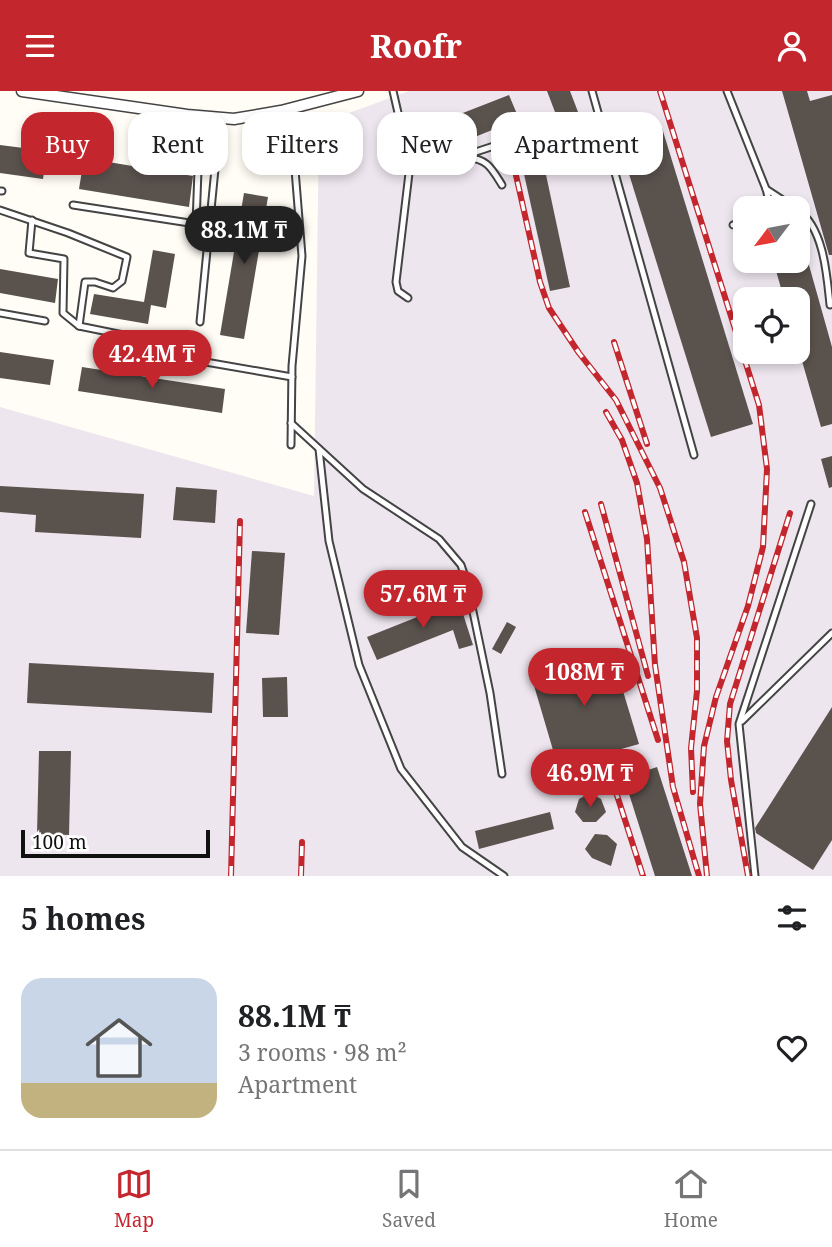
<!DOCTYPE html>
<meta charset="utf-8">
<style>
:root{--surface:#fff;--page:#f2f2f2;--text:#202124;--muted:#757577;--line:#e0e0e0;--accent:#c4262e}
body{margin:0;font-family:"Noto Serif",serif;background:var(--page);color:var(--text);height:100vh;display:flex;flex-direction:column;font-size:26px;white-space:nowrap}
*{box-sizing:border-box;margin:0}
p{font-size:23px;color:var(--muted)}
.icon{flex:none;width:38px;height:38px;fill:none;stroke:currentColor;stroke-width:2;stroke-linecap:round;stroke-linejoin:round}
.map{position:relative;height:785px;overflow:hidden}
.sheet{display:flex;flex-direction:column;background:var(--surface);flex:1}
.sheet>*{flex:none}
.guide{position:absolute;left:21px;top:21px;width:791px;height:63px;display:flex;gap:14px}
.needle{width:46px;rotate:238deg}
.fabs{position:absolute;left:733px;top:105px;display:grid;gap:14px}
.fabs a{display:grid;place-items:center;width:77px;height:77px;border-radius:14px;background:var(--surface);box-shadow:0 4px 10px #0003;font-size:35px}
.scale{position:absolute;left:21px;bottom:18px;width:189px;box-sizing:border-box;padding-left:7px;border:4px solid #111;border-top:0;font-size:19px;line-height:24px;white-space:nowrap;color:#111;-webkit-text-stroke:5px #fff;paint-order:stroke}
.price{position:absolute;translate:-50% -60px;padding:0 16px;border-radius:24px;background:var(--accent);color:#fff;font-size:23px;line-height:46px;filter:drop-shadow(0 2px 4px #0008)}
.price::after{content:'';position:absolute;left:50%;top:42px;width:21px;height:16px;margin-left:-10px;background:inherit;clip-path:polygon(0 0,100% 0,50% 100%)}
.price.on{background:#222;color:#fff}
ul{padding:0;list-style:none}
li{display:flex;align-items:center;gap:21px;height:175px;padding:0 21px}
li+li{border-top:2px solid var(--line)}
li span{display:grid;place-items:center;flex:none;width:196px;height:140px;border-radius:21px;color:#555}
li>.icon{margin-inline-start:auto}
span .icon{width:84px;height:84px;fill:#fffc;stroke-width:1}
li b{font-size:30px}
h2{display:flex;justify-content:space-between;align-items:center;height:84px;padding:0 21px;font-size:30px}
.chip{padding:0 24px;border-radius:21px;background:var(--surface);box-shadow:0 4px 10px #0003;font-size:24px;line-height:63px}
.chip.on{background:var(--accent);color:#fff}
header{display:flex;justify-content:space-between;align-items:center;height:91px;padding:0 21px;background:var(--accent);color:#fff;font-size:32px;font-weight:700}
.dock{display:flex;justify-content:space-around;align-items:center;height:98px;border-top:2px solid var(--line);background:var(--surface);font-size:19px;color:var(--muted)}
.dock a{display:grid;justify-items:center;gap:4px}
.dock .on{color:var(--accent)}
.map>svg:first-child{display:block}
</style>
<header><svg class="icon" aria-label="menu" viewBox="0 0 24 24"><path d="M4 6h16M4 12h16M4 18h16"/></svg>Roofr<svg class="icon" aria-label="person" viewBox="0 0 24 24"><circle cx="12" cy="8" r="4"/><path d="M4 21q1-7 8-7t8 7"/></svg></header>
<div class="map">
<svg width="832" height="785" viewBox="0 0 832 785">
<rect width="100%" height="100%" fill="#fffdf5"/>
<path fill="#eee6ef" fill-rule="evenodd" d="M409 0H832V785H0V316L314 405 319 33ZM746 117H798V170H746ZM746 208H798V261H746Z"/>
<g fill="#5a524d">
<path d="M547 0H570L583 34 563 42Z"/>
<path d="M782 0H807L810 10 832 4V164H829Z"/>
<path d="M509 4 519 28 460 52 450 27Z"/>
<path d="M662 37 753 333 711 346 619 51Z"/>
<path d="M0 54 47 60 43 88 0 82Z"/>
<path d="M84 67 193 85 189 116 79 98Z"/>
<path d="M545 79 570 196 550 200 524 83Z"/>
<path d="M244 102 268 106 244 248 220 244Z"/>
<path d="M153 159 175 163 166 217 151 214 148 233 90 223 94 203 144 211Z"/>
<path d="M807 167 832 256V333L821 336 798 256V208H784L775 176Z"/>
<path d="M0 178 58 188 55 212 0 202Z"/>
<path d="M0 261 54 269 50 294 0 287Z"/>
<path d="M82 276 225 298 222 322 78 300Z"/>
<path d="M832 365V396L829 397 821 368Z"/>
<path d="M0 395 144 403 141 447 35 441 36 424 0 421Z"/>
<path d="M176 396 217 399 215 432 173 429Z"/>
<path d="M252 460 285 462 279 544 246 542Z"/>
<path d="M457 504 473 554 459 558 453 539 377 569 367 546 445 515 444 509Z"/>
<path d="M507 531 516 536 501 563 492 558Z"/>
<path d="M610 557 639 653 558 676 530 581Z"/>
<path d="M29 572 214 582 212 622 27 612Z"/>
<path d="M287 586 288 626H263L262 587Z"/>
<path d="M832 616V749L813 779 756 742 755 737Z"/>
<path d="M39 660H71L69 744 37 743Z"/>
<path d="M657 676 692 785H655L624 687Z"/>
<path d="M590 702 601 708 606 721 596 731H583L575 721 579 708Z"/>
<path d="M550 721 554 738 479 758 475 740Z"/>
<path d="M595 743 607 744 617 753 611 775 592 767 585 758Z"/>
</g>
<g fill="none" stroke-linecap="round" stroke-linejoin="round">
<g stroke="#444" stroke-width="9">
<g id="service">
<path d="M393 0 410 74 396 191 398 200 408 207"/>
<path d="M592 0 694 364"/>
<path d="M727 0 766 98 770 114 767 117"/>
<path d="M290 17 302 165 292 275 291 354"/>
<path d="M467 67C487 67 492 78 502 94"/>
<path d="M410 74H436L497 54"/>
<path d="M766 98 795 117"/>
<path d="M0 100H2"/>
<path d="M73 114 196 133 200 25"/>
<path d="M0 119 68 142 127 166 122 190 113 197 95 191H85L79 235 148 249 194 269 292 286"/>
<path d="M798 119C824 137 827 185 830 214"/>
<path d="M32 129 29 162 64 168 63 222 79 235"/>
<path d="M733 134 746 129"/>
<path d="M0 222 45 230"/>
<path d="M200 231 220 27"/>
<path d="M291 332 363 398 439 448 461 474 467 492 490 602 502 683"/>
<path d="M319 358 329 450 359 574 401 678 462 756 504 785"/>
<path d="M742 630 832 542"/>
<path d="M755 785 739 633 811 413"/>
</g>
</g>
<g stroke="#444" stroke-width="13">
<path id="minor" d="M22 0 187 24 234 28 281 20 358 0"/>
</g>
<use href="#service" stroke="#fff" stroke-width="5"/>
<use href="#minor" stroke="#fff" stroke-width="10"/>
<g stroke="#c4262e" stroke-width="6">
<g id="rail">
<path d="M660 0 759 314 767 378 763 456 748 515 716 606 704 655 700 713 707 785"/>
<path d="M513 71 540 191 549 217 579 262 616 309 660 397 684 471 697 547V600L691 657 693 701"/>
<path d="M614 251 647 353"/>
<path d="M606 321 622 349 637 392 647 448 655 574 673 696 699 785"/>
<path d="M601 413 648 585"/>
<path d="M585 421 658 649"/>
<path d="M615 698 643 785"/>
<path d="M231 785 240 430"/>
<path d="M301 785 302 751"/>
<path d="M748 785 731 689 727 650 730 613 790 422"/>
</g>
</g>
<use href="#rail" stroke="#fff" stroke-width="3.5" stroke-dasharray="10" stroke-linecap="butt"/>
</g>
</svg>
<div class="fabs">
<a><svg class="needle" viewBox="-14 -14 28 28"><path d="M0-13l5 13h-10z" fill="#e53935"/><path d="M0 13l5-13h-10z" fill="#757577"/></svg></a>
<a><svg class="icon" aria-label="locate" viewBox="0 0 24 24"><circle cx="12" cy="12" r="6"/><path d="M12 2v4M12 18v4M2 12h4M18 12h4"/></svg></a>
</div>
<div class="scale">100 m</div>
<b class="price on" style="left:244px;top:175px">88.1M ₸</b>
<b class="price" style="left:152px;top:299px">42.4M ₸</b>
<b class="price" style="left:423px;top:539px">57.6M ₸</b>
<b class="price" style="left:584px;top:617px">108M ₸</b>
<b class="price" style="left:590px;top:718px">46.9M ₸</b>
<div class="guide">
<a class="chip on">Buy</a>
<a class="chip">Rent</a>
<a class="chip">Filters</a>
<a class="chip">New</a>
<a class="chip">Apartment</a>
</div>
</div>
<section class="sheet">
<h2>5 homes<svg class="icon" aria-label="filters" viewBox="0 0 24 24"><path d="M4 7h16M4 17h16"/><circle cx="9" cy="7" r="2"/><circle cx="15" cy="17" r="2"/></svg></h2>
<ul>
<li><span style="background:linear-gradient(#c9d6e8 75%,#c2b280 0)"><svg class="icon" aria-label="home" viewBox="0 0 24 24"><path d="M3 11l9-7 9 7M6 9v11h12V9"/></svg></span><div><b>88.1M ₸</b><p>3 rooms · 98 m²</p><p>Apartment</p></div><svg class="icon" aria-label="heart" viewBox="0 0 24 24"><path d="M12 20l-8-8c-3-5 5-10 8-4 3-6 11-1 8 4z"/></svg></li>
</ul>
</section>
<nav class="dock">
<a class="on"><svg class="icon" aria-label="map" viewBox="0 0 24 24"><path d="M3 6l6-2 6 2 6-2v14l-6 2-6-2-6 2zM9 4v14M15 6v14"/></svg>Map</a>
<a><svg class="icon" aria-label="saved" viewBox="0 0 24 24"><path d="M7 4h10v16l-5-4-5 4z"/></svg>Saved</a>
<a><svg class="icon" aria-label="home" viewBox="0 0 24 24"><path d="M3 11l9-7 9 7M6 9v11h12V9"/></svg>Home</a>
</nav>
